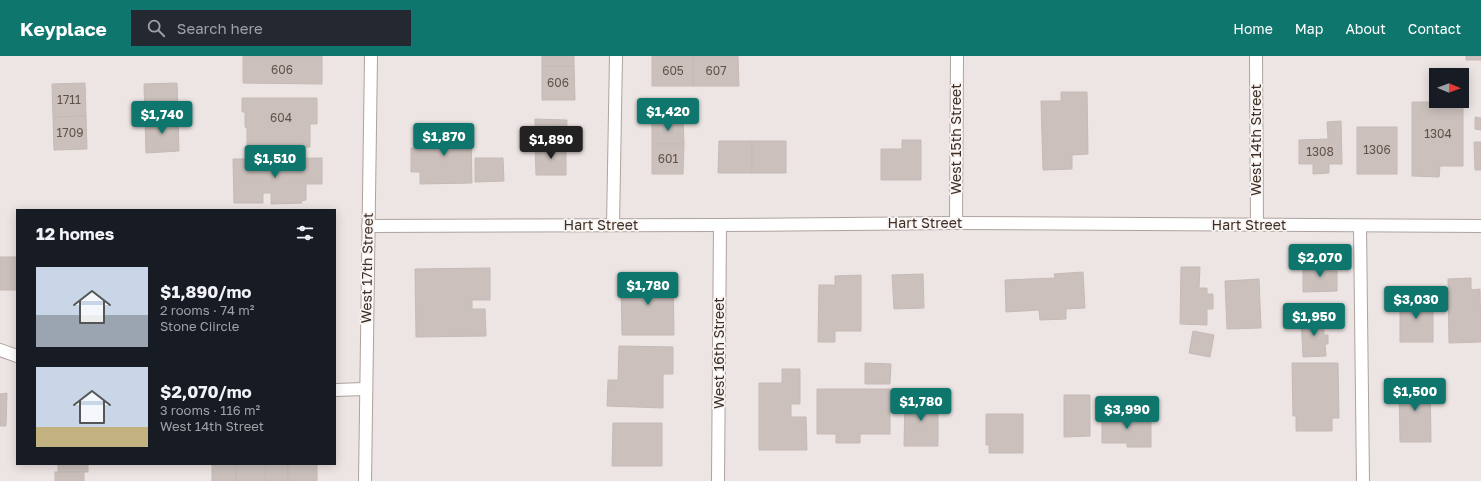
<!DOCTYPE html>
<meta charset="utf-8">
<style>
:root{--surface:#171b24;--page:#242831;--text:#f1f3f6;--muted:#9ea1a6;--accent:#0f766e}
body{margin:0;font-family:"Golos Text",sans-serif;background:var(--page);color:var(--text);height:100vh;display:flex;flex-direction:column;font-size:15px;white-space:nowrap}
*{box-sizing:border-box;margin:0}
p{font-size:13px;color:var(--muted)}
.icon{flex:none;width:22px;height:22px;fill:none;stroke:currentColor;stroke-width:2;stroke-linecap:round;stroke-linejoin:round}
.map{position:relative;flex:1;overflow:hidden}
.sheet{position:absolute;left:16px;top:153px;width:320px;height:256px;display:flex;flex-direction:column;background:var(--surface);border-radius:0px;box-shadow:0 2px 10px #0003}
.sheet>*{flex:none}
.needle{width:26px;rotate:91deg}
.controls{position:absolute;left:1429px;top:12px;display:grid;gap:8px}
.controls a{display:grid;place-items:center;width:40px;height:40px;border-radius:0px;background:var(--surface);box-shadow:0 2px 10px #0003;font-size:20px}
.price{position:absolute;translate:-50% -34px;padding:0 9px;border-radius:4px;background:var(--accent);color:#fff;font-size:13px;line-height:26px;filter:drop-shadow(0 1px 2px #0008)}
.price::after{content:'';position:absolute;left:50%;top:24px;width:12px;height:9px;margin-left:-6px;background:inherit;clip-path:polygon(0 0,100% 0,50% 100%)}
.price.on{background:#222;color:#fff}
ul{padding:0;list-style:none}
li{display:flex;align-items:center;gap:12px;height:100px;padding:0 20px}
li span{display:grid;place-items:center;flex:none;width:112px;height:80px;border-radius:0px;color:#555}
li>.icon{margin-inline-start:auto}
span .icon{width:48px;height:48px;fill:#fffc;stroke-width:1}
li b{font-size:17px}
h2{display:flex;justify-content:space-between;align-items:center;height:48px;padding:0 20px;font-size:17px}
header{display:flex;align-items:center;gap:24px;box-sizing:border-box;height:56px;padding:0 20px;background:var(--accent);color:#fff}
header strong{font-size:19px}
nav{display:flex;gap:22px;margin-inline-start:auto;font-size:14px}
.search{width:280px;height:36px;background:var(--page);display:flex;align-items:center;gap:10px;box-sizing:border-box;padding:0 14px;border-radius:0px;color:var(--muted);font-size:15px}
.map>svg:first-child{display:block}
</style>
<header>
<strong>Keyplace</strong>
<div class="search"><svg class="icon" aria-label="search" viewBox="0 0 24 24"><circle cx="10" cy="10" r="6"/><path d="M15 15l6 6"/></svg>Search here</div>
<nav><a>Home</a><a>Map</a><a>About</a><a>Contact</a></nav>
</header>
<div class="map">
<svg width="1481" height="425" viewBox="0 0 1481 425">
<rect width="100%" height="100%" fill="#ede5e3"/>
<g fill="#cbc0bc" stroke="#c6bab6">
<path d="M243 0H322V28L243 27Z"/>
<rect x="542" y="0" width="32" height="10"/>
<rect x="652" y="0" width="41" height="30"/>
<path d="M693 0H738L739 30H693Z"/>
<rect x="1466" y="0" width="15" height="4"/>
<path d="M542 10H574L575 44H542Z"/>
<path d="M85 27 86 60 53 61 52 28Z"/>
<path d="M177 27 178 61 145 62 144 28Z"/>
<path d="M1061 36H1087L1088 98 1072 99V113L1043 114 1041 45H1061Z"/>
<path d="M242 42H317V68H310V91H247V72L245 71V56H242Z"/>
<path d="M1412 46H1463V110H1440L1439 121 1412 120Z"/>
<path d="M86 60 87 93 54 94 53 61Z"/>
<path d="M178 61 179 95 146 97 145 62Z"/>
<path d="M1475 61 1481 62V74L1475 73Z"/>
<path d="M535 63 567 64 566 89 535 90Z"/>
<path d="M652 63H683L684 88H652Z"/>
<path d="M1341 65 1342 108H1329V117L1313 118V108H1299V84L1328 83 1327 66Z"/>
<rect x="1357" y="71" width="40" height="47"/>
<path d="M471 73 472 127 420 128V116H411V92H422V74Z"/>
<path d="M902 84H921V124H881V93H902Z"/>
<path d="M719 85H752V117H718Z"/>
<rect x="752" y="85" width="34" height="32"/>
<path d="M1474 86H1481V114H1475Z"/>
<path d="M652 88H684L683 118H652Z"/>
<path d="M566 89V119H536L535 90Z"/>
<path d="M322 102V128H306V144L301 145 302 147 271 148V137H263V147H234L233 103Z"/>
<path d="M475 102H503L504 125 475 126Z"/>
<rect x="0" y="201" width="17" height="33"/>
<path d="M1331 207 1332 215H1337V235L1303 236V214H1309V208Z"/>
<path d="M1181 211H1200L1199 232H1207V238H1213V253H1207V269L1180 268Z"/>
<path d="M490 212V244H472V253H485L486 280 416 281 415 213Z"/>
<path d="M1083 216 1085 252 1066 253V263L1040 264 1039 254 1006 256 1005 224 1055 222 1054 218Z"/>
<path d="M923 218 924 252 894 253 892 219Z"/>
<path d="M861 219V275H835V286H818L819 229H835V220Z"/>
<path d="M621 221H673L674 279H622Z"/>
<path d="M1471 222V234L1480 233 1481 286 1449 287 1448 223Z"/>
<path d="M1259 223 1261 272 1227 273 1225 225Z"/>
<rect x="1400" y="243" width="33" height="43"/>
<path d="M1323 260 1324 279H1328V288H1325L1326 300 1303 301 1301 261Z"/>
<path d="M1193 275 1214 279 1210 301 1189 297Z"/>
<path d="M619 290 673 291V318H663V352L607 350 608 324H618Z"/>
<path d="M865 307 891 308 890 328H865Z"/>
<path d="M1292 307H1338L1339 362H1332V375H1296V360H1293Z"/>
<path d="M782 313H800V348H791V361H806L807 394H759V327H782Z"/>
<path d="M1399 325H1430L1431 386H1400Z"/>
<path d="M817 333H890V378H860V387H836V378H817Z"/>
<path d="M7 337 6 370H0V338Z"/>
<path d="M1064 339H1090V380L1064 381Z"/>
<path d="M905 341H938V390H904Z"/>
<path d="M986 358H1023V397H989V389H986Z"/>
<path d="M1102 359H1151V391H1127V387H1102Z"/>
<path d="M613 367H662V410H612Z"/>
<rect x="58" y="408" width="30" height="8"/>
<rect x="212" y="408" width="24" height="17"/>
<path d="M236 408H266L265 425H236Z"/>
<path d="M266 408H288V425H265Z"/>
<rect x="288" y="408" width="29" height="17"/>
<rect x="55" y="416" width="29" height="9"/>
</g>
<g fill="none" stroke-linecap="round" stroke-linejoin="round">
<g stroke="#aea39e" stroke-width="14">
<g id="street">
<path d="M1256 0 1257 169"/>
<path d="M956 167 957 0"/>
<path d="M613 169 616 0"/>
<path d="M368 170 720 169 956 167 1481 170"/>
<path d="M1360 170 1363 425"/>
<path d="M0 294 17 300"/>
<path d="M335 334 365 333"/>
<path d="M718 425 720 169"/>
</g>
</g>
<g stroke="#b0a099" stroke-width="14">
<path id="secondary" d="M365 425 371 0"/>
</g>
<use href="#street" stroke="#fff" stroke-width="12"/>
<use href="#secondary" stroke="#fff" stroke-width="12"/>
</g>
<g text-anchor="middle" stroke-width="3.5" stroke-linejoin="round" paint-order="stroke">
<g font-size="12" fill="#615249">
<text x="282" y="18">606</text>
<text x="673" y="19">605</text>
<text x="716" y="19">607</text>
<text x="558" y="31">606</text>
<text x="69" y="48">1711</text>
<text x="281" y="66">604</text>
<text x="70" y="81">1709</text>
<text x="1438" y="82">1304</text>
<text x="1377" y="98">1306</text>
<text x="1320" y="100">1308</text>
<text x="668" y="107">601</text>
</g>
<g font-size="14" fill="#3e2e23" stroke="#f9f5f4">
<text transform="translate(956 83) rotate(-90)" y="5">West 15th Street</text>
<text transform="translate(1256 84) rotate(-90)" y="5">West 14th Street</text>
<text x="925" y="172">Hart Street</text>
<text x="601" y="174">Hart Street</text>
<text x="1249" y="174">Hart Street</text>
<text transform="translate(367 212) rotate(-89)" y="5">West 17th Street</text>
<text transform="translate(719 297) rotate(-90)" y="5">West 16th Street</text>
</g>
</g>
</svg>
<div class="controls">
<a><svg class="needle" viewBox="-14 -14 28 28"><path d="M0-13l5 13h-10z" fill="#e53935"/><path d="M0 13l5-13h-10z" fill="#9ea1a6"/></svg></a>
</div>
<b class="price" style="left:668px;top:76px">$1,420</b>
<b class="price" style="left:162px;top:79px">$1,740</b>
<b class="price" style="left:444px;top:101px">$1,870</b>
<b class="price on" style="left:551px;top:104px">$1,890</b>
<b class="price" style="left:275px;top:123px">$1,510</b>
<b class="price" style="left:1320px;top:222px">$2,070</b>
<b class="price" style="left:648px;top:250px">$1,780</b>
<b class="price" style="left:1416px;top:264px">$3,030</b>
<b class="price" style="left:1314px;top:281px">$1,950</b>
<b class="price" style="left:1415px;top:356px">$1,500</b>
<b class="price" style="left:921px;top:366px">$1,780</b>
<b class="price" style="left:1127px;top:374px">$3,990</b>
<section class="sheet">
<h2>12 homes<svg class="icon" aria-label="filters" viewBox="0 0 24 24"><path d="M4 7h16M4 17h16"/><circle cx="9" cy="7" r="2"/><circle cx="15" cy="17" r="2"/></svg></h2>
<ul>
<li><span style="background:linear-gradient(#c9d6e8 60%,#9aa5b1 0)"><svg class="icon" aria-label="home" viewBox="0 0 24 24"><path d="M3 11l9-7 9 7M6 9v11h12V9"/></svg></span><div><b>$1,890/mo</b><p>2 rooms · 74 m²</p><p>Stone Ciircle</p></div></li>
<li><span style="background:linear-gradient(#c9d6e8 75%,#c2b280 0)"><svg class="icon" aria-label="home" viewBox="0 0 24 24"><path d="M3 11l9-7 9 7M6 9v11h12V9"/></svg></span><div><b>$2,070/mo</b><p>3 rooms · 116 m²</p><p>West 14th Street</p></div></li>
</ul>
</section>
</div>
